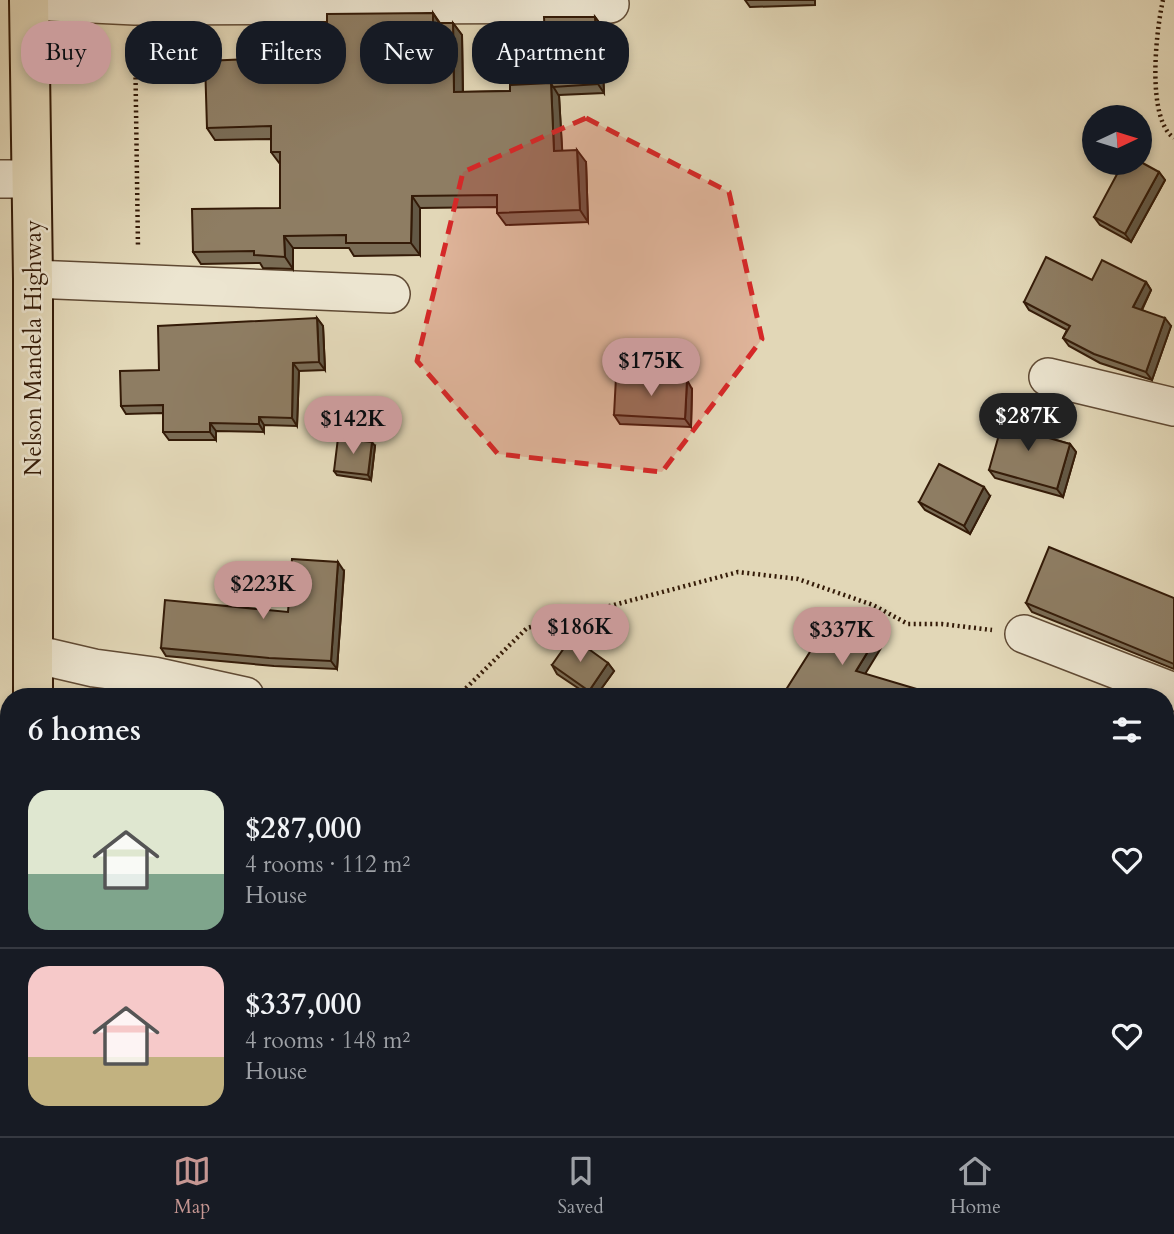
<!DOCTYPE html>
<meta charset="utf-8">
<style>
:root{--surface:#171b24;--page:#242831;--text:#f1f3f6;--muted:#9ea1a6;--line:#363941;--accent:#c59692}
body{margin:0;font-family:Cardo,serif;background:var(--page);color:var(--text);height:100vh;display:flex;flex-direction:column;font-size:26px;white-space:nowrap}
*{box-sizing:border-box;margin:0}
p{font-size:23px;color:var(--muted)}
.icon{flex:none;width:38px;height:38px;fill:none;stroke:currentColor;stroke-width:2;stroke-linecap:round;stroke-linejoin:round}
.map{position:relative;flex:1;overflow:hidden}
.details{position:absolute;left:0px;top:688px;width:1174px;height:450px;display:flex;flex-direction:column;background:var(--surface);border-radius:28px 28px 0 0;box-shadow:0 4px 10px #0003}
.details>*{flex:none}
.guide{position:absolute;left:21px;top:21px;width:700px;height:63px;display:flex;gap:14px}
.needle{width:46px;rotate:86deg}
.tools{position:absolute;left:1082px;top:105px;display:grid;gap:14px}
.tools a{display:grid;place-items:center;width:70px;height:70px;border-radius:50%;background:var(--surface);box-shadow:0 4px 10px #0003;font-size:35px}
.price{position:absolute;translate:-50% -60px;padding:0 16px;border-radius:24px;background:var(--accent);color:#111;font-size:23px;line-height:46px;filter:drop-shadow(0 2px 4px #0008)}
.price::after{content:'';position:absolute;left:50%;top:42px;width:21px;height:16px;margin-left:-10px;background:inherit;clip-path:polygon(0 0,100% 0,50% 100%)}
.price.on{background:#222;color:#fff}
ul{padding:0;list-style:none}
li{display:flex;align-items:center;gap:21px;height:175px;padding:0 28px}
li+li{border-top:2px solid var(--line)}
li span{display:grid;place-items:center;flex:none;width:196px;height:140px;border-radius:21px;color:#555}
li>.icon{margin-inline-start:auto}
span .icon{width:84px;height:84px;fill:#fffc;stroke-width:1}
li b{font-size:30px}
h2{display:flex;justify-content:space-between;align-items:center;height:84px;padding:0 28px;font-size:30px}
.tag{padding:0 24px;border-radius:28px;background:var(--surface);box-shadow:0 4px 10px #0003;font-size:24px;line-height:63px}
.tag.on{background:var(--accent);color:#111}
.dock{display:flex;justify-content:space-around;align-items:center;height:98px;border-top:2px solid var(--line);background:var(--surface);font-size:19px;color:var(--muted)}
.dock a{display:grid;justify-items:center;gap:4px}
.dock .on{color:var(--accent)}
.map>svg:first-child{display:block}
</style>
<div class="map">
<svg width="1174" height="1136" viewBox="0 0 1174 1136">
<rect width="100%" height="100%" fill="#e2d7b7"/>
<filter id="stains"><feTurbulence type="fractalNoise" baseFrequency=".00286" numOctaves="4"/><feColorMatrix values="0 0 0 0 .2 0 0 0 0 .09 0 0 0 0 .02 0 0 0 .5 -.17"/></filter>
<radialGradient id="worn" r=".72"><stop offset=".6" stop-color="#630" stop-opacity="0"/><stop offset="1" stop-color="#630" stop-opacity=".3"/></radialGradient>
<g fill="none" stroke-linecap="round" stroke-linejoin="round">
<g stroke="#604a34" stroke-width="40">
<g id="minor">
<path d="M29 1 135 6 610 4"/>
<path d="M0 179H31"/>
<path d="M33 279 391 294"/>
<path d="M1048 377 1174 407"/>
<path d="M1024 634 1174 692"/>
<path d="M34 654 94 668 154 676 245 696"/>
<path d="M1166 980 1174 982"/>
</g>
</g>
<g stroke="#341b08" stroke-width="42">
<g id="highway">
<path d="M29 0 33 279V696"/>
<path d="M23 1129 24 1136"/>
</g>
</g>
<g stroke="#341b08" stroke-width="4.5" stroke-dasharray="2 3.5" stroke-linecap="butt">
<path d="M1163 0C1156 31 1146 119 1174 138"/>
<path d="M135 39 138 248"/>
<path d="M458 696 527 628 738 572 798 579 873 605 908 624H942L992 630"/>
<path d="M443 1129 447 1136"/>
<path d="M409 1136 414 1129"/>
</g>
<use href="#minor" stroke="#ece5d0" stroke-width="37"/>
<use href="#highway" stroke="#e2d7b7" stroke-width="38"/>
</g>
<g fill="#7a6c55" stroke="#341b08" stroke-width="2">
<path d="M745 0H815V5L750 7Z"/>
<path d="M433 13 440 23H453L462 35 463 92 510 91 547 83 595 17 601 25 604 93 559 95 562 151 586 162 588 222 506 225 497 213V207L420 208V255L354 256 349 248H293V269L263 268 260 263 201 264 193 252 280 208V164L271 152V139L215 140 207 128 271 58 327 22Z"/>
<path d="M1159 172 1165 180 1131 242 1100 225 1094 217Z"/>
<path d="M1092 280 1146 282 1151 290 1142 310 1171 326 1152 380 1100 363 1069 346 1063 338 1067 330 1029 310 1024 302Z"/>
<path d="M317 318 323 326 325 370 299 371 297 426 264 425V432L216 431V440H169L163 432V413L126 414 121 406 159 370Z"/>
<path d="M692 389 691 427 620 424 614 415Z"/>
<path d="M1038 426 1035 434 1070 444 1076 452 1063 497 995 478 989 470Z"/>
<path d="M375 446 371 480 337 475 334 471Z"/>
<path d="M990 496 970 534 925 510 919 502Z"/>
<path d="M344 571 337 669 274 666 166 656 161 648 288 612Z"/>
<path d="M1174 598V669L1032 612 1026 603Z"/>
<path d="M608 663 614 671 596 696H590L557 674 552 665Z"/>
<path d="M1174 779V875L1169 887 1174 889V961L1166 960V800Z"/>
<path d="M1077 1129H1130L1128 1136H1099Z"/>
</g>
<g fill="#635845" stroke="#341b08" stroke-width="2">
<path d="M433 13 441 26 433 23Z"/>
<path d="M595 17 601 25 604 93 598 84Z"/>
<path d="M453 23 462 35 463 105 454 92Z"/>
<path d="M551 83 559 96 563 163 554 151Z"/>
<path d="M577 150 586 162 588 222 580 210Z"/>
<path d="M1159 172 1165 180 1131 242 1125 234Z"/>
<path d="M412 196 420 208V255L411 243Z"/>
<path d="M284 236 293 248V269L285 257Z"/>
<path d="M1146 282 1151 290 1139 315 1133 307Z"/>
<path d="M317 318 323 326 325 370 319 362Z"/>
<path d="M1165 318 1171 326 1152 380 1146 372Z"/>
<path d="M293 363 299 371 297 426 292 418Z"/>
<path d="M687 380 692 389 691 427 685 419Z"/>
<path d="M259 417 264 425V432L259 424Z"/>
<path d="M1032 418 1038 426 1033 440 1028 432Z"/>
<path d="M210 423 216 431V440L210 432Z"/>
<path d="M372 442 375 446 371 480 368 475Z"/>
<path d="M1070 444 1076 452 1063 497 1057 489Z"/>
<path d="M984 487 990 496 970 534 964 526Z"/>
<path d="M338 562 344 571 337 669 331 661Z"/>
<path d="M875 640 881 648 862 679 856 671Z"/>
<path d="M608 663 614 671 596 696H592L589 691Z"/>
<path d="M1174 853V875L1167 892 1166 889V874Z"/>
<path d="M309 1129H321L319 1136H307Z"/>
<path d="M551 1129H562L559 1136 549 1132Z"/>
<path d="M827 1129H838L834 1136H823Z"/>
<path d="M1122 1129H1130L1128 1136H1120Z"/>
</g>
<g fill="#8e7d63" stroke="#341b08" stroke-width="2">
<path d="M433 13V23H453L454 92 510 91V85L551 83 554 151 577 150 580 210 497 213V195L412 196 411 243H346V235L284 236 285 257 254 255V251L193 252 192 209 280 208V152H271V126L207 128 205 61 271 58V22H327V14Z"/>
<path d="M544 17H595L598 84 553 87 551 83H547Z"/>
<path d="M1139 161 1159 172 1125 234 1094 217 1123 163H1139Z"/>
<path d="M1046 257 1092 280 1102 260 1146 282 1133 307 1165 318 1146 372 1094 354 1063 338 1070 326 1024 302Z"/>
<path d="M317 318 319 362 293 363 292 418 259 417V424L210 423V432H163V405L121 406 120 371 159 370 158 326Z"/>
<path d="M616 377 687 380 685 419 614 415Z"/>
<path d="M1006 410 1032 418 1028 432 1070 444 1057 489 989 470Z"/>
<path d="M338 438 372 442 368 475 334 471Z"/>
<path d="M939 464 984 487 964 526 919 502Z"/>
<path d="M1049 547 1174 598V664L1026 603Z"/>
<path d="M292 559 338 562 331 661 269 658 161 648 165 600 288 612Z"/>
<path d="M834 614 875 640 856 671 930 693 929 696H782Z"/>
<path d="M572 637 608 663 589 691 552 665Z"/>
<path d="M761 690 775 696H758Z"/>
<path d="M1174 779V853L1166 874V800Z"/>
<path d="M1166 885 1174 889V954L1166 953Z"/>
<path d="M1174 1111V1136H1162L1166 1129Z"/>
<path d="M111 1129H309L307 1136H109Z"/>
<path d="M454 1129H551L549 1132 560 1136H456L452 1134Z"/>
<path d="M785 1129H827L823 1136H782Z"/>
<path d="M853 1129H892L901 1132 899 1136H850Z"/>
<path d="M1097 1129H1122L1120 1136Z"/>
</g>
<path fill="#d62828" fill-opacity="0.2" stroke="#d62828" stroke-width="5" stroke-dasharray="14 9" stroke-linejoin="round" d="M586 118 729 192 762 339 662 472 498 454 417 361 463 172Z"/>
<g text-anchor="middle" stroke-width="5" stroke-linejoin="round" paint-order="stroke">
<g font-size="23" fill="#341b08" stroke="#ece5d0">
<text transform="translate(33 348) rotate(-90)" y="8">Nelson Mandela Highway</text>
</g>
</g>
<rect width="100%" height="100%" filter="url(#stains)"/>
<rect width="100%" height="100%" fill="url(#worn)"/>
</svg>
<div class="tools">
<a><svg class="needle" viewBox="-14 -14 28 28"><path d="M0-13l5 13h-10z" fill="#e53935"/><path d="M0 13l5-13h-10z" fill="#9ea1a6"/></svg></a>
</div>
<b class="price" style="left:651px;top:398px">$175K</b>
<b class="price on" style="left:1028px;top:453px">$287K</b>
<b class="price" style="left:353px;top:456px">$142K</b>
<b class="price" style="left:263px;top:621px">$223K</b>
<b class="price" style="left:580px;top:664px">$186K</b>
<b class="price" style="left:842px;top:667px">$337K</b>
<div class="guide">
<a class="tag on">Buy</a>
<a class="tag">Rent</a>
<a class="tag">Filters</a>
<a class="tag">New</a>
<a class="tag">Apartment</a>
</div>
<section class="details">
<h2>6 homes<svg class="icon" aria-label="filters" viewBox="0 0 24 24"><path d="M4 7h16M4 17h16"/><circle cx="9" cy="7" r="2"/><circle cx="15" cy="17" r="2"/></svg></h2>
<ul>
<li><span style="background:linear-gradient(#dfe7d0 60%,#7fa58c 0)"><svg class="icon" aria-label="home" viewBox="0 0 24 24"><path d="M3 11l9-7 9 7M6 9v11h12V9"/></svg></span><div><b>$287,000</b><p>4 rooms · 112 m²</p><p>House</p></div><svg class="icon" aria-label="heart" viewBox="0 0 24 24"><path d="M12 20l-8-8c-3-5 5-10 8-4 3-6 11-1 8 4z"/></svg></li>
<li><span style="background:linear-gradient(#f6c9c9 65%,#c2b280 0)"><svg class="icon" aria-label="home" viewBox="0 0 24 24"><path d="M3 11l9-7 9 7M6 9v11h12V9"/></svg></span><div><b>$337,000</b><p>4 rooms · 148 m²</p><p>House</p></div><svg class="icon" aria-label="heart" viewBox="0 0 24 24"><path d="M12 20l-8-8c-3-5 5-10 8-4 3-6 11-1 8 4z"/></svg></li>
</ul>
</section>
</div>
<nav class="dock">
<a class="on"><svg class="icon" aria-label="map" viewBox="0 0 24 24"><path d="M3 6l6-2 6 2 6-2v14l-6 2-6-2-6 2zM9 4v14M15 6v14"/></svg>Map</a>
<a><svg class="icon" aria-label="saved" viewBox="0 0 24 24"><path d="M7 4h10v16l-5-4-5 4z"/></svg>Saved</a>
<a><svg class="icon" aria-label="home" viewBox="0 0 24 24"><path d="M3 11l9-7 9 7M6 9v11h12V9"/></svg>Home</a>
</nav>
